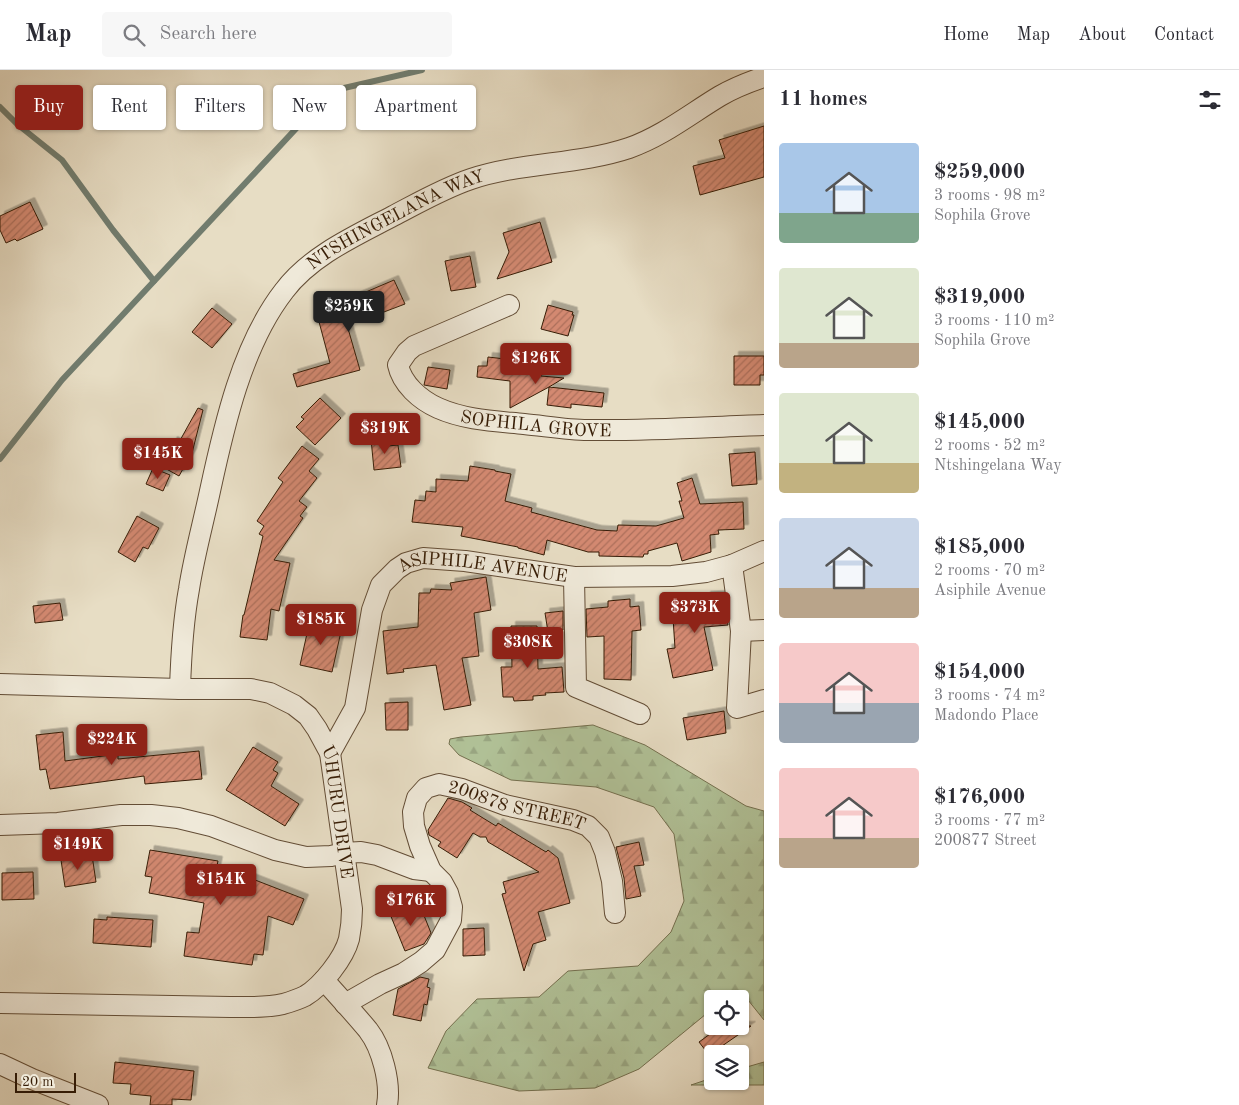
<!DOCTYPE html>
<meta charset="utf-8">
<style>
:root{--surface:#fff;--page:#f7f7f7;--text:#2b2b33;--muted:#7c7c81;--line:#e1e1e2;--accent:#8f2418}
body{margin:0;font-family:"Old Standard TT",serif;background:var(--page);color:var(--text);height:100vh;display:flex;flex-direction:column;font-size:19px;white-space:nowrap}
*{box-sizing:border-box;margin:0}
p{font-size:16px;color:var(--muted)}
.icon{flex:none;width:28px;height:28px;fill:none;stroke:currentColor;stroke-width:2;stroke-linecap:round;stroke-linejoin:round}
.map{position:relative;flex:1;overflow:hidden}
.sheet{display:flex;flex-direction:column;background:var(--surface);width:475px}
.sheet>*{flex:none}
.hud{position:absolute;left:15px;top:15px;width:475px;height:45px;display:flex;gap:10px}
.controls{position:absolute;left:704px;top:920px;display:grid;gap:10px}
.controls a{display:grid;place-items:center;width:45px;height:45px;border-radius:5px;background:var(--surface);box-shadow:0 1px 4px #0004;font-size:25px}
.scale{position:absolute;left:15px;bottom:12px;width:61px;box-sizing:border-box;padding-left:5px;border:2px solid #371d06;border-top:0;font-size:14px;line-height:18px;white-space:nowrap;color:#371d06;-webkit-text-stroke:4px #efe9d9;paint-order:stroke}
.price{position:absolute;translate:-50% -42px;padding:0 11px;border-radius:5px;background:var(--accent);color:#fff;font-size:16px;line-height:32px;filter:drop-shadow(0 1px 2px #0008)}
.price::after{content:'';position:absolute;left:50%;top:30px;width:15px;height:11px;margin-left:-8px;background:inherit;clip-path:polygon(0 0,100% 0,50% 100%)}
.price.selected{background:#222;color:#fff}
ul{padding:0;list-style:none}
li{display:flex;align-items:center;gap:15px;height:125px;padding:0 15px}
li span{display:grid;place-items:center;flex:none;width:140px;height:100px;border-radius:5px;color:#555}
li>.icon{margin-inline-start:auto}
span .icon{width:60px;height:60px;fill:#fffc;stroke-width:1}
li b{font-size:21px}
h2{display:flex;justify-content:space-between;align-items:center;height:60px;padding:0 15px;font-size:21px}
.chip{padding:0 18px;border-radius:5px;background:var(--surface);box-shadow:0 1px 4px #0004;font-size:18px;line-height:45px}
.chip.selected{background:var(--accent);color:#fff}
header{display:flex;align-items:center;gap:30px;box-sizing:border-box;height:70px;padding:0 25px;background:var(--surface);border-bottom:1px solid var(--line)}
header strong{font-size:24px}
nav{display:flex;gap:28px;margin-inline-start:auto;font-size:18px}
.search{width:350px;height:45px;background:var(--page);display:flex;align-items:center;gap:12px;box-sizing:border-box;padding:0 18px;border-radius:5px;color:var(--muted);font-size:19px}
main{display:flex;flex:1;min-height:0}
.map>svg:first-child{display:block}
</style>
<header>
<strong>Map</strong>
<div class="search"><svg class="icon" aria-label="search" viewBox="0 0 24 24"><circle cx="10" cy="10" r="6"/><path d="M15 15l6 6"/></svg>Search here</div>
<nav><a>Home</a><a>Map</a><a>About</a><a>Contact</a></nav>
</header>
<main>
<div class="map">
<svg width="764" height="1035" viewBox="0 0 764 1035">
<defs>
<pattern id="forest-firs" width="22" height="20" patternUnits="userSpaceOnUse" patternTransform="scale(1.25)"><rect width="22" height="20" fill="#b1c298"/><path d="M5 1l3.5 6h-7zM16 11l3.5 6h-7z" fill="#99a682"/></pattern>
<pattern id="building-hatch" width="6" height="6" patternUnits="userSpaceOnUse" patternTransform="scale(1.25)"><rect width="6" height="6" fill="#d38971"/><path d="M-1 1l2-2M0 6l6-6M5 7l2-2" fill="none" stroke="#ac6f5b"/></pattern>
<filter id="shadow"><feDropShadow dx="4.5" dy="-4.5" stdDeviation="0" flood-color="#0004"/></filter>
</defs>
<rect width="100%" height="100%" fill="#e7ddc4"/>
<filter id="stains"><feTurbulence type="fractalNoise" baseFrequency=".004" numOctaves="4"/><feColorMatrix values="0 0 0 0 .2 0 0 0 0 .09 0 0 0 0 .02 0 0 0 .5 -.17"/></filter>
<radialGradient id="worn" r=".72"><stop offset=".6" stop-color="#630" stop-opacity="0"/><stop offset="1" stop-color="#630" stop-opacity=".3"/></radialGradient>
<g fill="url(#forest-firs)" stroke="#74704f">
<path d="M593 655 645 675 746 736 764 741V950L748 930 740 933V929H712V942L706 944 639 999 595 1018 519 1021 428 998 446 961 477 929 539 927 568 901 638 896 671 862 684 831 674 764 654 737 596 717 511 710 459 685 449 674 450 669 461 667Z"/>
<path d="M764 992V1015H691L712 1008V1011H740V999Z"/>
</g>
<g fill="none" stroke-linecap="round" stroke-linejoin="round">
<g stroke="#717c6e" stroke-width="6">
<path d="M0 37 17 54 62 90 113 160 154 211"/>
<path d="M0 389 62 310 331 21 422 0"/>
</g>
</g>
<g fill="url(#building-hatch)" stroke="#371d06" filter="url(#shadow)">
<path d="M764 56V107L700 125 693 96 725 88 719 70Z"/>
<path d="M30 132 43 159 17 171 15 169 6 173 0 160V146Z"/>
<path d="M540 152 552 192 497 209 509 182 503 163Z"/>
<path d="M470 186 476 217 451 221 445 191Z"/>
<path d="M394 210 405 234 376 245 375 243 347 255 360 300 297 317 293 304 330 293 318 248 358 235 354 227Z"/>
<path d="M548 235 573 242 572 245H574L568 266 541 259Z"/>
<path d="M212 238 232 254 212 278 192 262Z"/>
<path d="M734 286H764V305H760V315H734Z"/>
<path d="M488 287 514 290 513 297H541V306L564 308 549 317 604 323 602 337 571 334V338L547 335 549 317 510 338V311L477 307 478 296H487Z"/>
<path d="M428 297 450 300 447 319 424 315Z"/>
<path d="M320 328 341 348 315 375 296 357 304 349 301 347Z"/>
<path d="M198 338 203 340 192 383 179 406 161 396 173 371 178 374Z"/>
<path d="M387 367 388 376 398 375 401 397 374 400 371 369Z"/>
<path d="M302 376 319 389 309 401 317 408 299 431 307 437 300 446 303 448 274 490 290 493 279 541 271 539 267 570 240 567 243 545H244L263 466 259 464 264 456 257 451 283 412 278 408Z"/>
<path d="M755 382 757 414 732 416 729 384Z"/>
<path d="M470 396 495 400V401L511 404 505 431 532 438 531 442 597 460 617 461 618 455 656 456 684 448 679 431H682L677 413 692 408 700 434 743 432 744 459 718 460 719 464 710 465 711 482 682 491 677 473 648 481V484H644L643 487 599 486V482H588L547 470 544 485 518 478V477L461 466 463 457 412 452 415 430 425 431 426 421 436 422V409L468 411Z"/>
<path d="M153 398 170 405 163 421 146 414Z"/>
<path d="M137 446 159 458 148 479 143 477 135 492 118 482Z"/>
<path d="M486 507 491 540 474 543 479 586 462 588 471 635 444 640 436 595 403 599 404 602 387 604 383 561 418 557 419 523H430L431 519 452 520 450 513Z"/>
<path d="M724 525 728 555 704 557 713 600 673 608 667 579 675 578 672 533 706 531V526Z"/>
<path d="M630 529V537L639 536 641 560 632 561 631 610 604 609V566L587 567 586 539 608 537V531Z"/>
<path d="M60 533 63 550 35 553 33 536Z"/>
<path d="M563 541V560L548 562 545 543Z"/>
<path d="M310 550 342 557 332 602 300 595Z"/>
<path d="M511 556H537L538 599 562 597 564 622 545 623 546 625 533 626V630L514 631 513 627H503L501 597H512Z"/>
<path d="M408 632V660H386L385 633Z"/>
<path d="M724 641 726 663 687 670 683 648Z"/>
<path d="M63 662 65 691 118 684V689L199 681 202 709 145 714 144 706 50 719 46 699 40 700 36 665Z"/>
<path d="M253 677 278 692 273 700 278 703 271 716 299 734 285 756 226 720Z"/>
<path d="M448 728 462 732 472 738 470 740 496 756 498 753 546 782 548 780 558 788 570 833 538 842 546 870 533 874 524 901 502 824 506 823 503 812 539 802 488 772 486 767H480L473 763 457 788 438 776 441 772 429 765 428 760Z"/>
<path d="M639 772 644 795 634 796 641 826 626 829 624 808 616 777Z"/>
<path d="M150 780 218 791 216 800 249 813 250 808 304 829 293 855 268 846 263 885 254 884 252 895 184 886 187 862 199 863 204 833 149 823 152 807 145 806Z"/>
<path d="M92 785 96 812 65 817 61 790Z"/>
<path d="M33 802 34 829 2 830V803Z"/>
<path d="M419 833 431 863 424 874 405 881 390 844Z"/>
<path d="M107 847 153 850 151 877 93 873 94 849 107 850Z"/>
<path d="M484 858 485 885 463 886V859Z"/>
<path d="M420 907 429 909 427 917 430 918 427 935 424 934 421 951 393 945 398 919Z"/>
<path d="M721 956H751L709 985 699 972Z"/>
<path d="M115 992 194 1001 191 1030 172 1029V1035H150L151 1026 130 1024 131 1014 113 1013Z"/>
</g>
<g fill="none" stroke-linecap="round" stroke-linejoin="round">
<g stroke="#634d36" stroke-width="22">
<g id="minor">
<path id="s1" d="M509 235 414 276 407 282 398 295C402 314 420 330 438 338 465 350 494 351 524 354 545 356 567 360 588 360 647 361 706 357 764 355"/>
<path d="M732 495 741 561 737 638 764 630"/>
<path d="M574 507 576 617 640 644"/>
<path d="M741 561 764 560"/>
<path id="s2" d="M0 614 180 619H251L270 623 294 635 308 646 317 659 330 683 352 839C352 849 351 859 349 869 344 888 322 916 305 926 299 929 290 932 283 934 266 938 247 937 230 937L0 933"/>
<path id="s3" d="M180 619C181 586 183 552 189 519 194 486 203 454 210 421 224 356 242 275 284 221 310 186 355 166 393 146 418 133 444 118 471 109 522 92 578 95 629 78 663 66 690 44 720 26 734 18 749 12 764 7"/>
<path id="s4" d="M330 683 355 638 372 540 381 515 397 499 406 493 423 488 465 491 574 507 672 506 706 502 732 495 764 481"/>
<path d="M0 755 58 753 121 745H151L178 748 211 756 275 780 306 787 331 786 344 783 361 782 377 785 414 799 431 801"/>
<path d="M324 910C338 926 354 943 368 960 382 978 391 1013 387 1035"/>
<path id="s5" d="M345 934 380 914 404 903 421 892 435 880 451 850 452 837 448 823 442 812 431 801 420 776 414 756 413 742 417 728 426 718 439 714 462 719 505 735 573 750 588 756 599 767 605 782 612 811 615 843"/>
<path d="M0 994 32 1009 98 1035"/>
</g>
</g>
<use href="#minor" stroke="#efe9d9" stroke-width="20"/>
</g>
<g text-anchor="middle" stroke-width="4.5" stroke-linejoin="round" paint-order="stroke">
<g font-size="18" fill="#371d06" stroke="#efe9d9">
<text dy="6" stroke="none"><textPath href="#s3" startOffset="550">NTSHINGELANA WAY</textPath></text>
<text dy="6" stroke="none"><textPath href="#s1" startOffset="289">SOPHILA GROVE</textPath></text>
<text dy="6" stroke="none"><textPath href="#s4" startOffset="288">ASIPHILE AVENUE</textPath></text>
<text dy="6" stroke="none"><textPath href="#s5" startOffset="380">200878 STREET</textPath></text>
<text dy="6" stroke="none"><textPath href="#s2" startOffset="418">UHURU DRIVE</textPath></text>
</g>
</g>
<rect width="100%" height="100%" filter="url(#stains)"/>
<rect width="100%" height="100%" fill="url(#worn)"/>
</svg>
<div class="controls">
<a><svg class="icon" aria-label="locate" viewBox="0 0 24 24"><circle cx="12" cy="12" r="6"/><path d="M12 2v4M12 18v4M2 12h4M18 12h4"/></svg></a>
<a><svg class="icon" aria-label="layers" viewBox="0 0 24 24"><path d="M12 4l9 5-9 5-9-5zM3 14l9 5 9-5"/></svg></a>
</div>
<div class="scale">20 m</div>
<b class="price selected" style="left:349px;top:263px">$259K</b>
<b class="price" style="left:536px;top:315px">$126K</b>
<b class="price" style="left:385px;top:385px">$319K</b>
<b class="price" style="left:158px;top:410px">$145K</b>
<b class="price" style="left:695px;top:564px">$373K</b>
<b class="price" style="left:321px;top:576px">$185K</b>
<b class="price" style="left:528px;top:599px">$308K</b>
<b class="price" style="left:112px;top:696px">$224K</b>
<b class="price" style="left:78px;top:801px">$149K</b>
<b class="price" style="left:221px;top:836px">$154K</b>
<b class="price" style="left:411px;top:857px">$176K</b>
<div class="hud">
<a class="chip selected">Buy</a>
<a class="chip">Rent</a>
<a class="chip">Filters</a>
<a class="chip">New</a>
<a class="chip">Apartment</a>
</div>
</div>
<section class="sheet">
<h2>11 homes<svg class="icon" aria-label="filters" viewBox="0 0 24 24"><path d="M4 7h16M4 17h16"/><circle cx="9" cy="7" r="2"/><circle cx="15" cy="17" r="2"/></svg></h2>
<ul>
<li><span style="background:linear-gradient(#a9c7e8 70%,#7fa58c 0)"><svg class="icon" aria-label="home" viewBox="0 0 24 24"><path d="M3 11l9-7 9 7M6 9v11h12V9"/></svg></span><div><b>$259,000</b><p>3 rooms · 98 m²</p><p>Sophila Grove</p></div></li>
<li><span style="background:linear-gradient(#dfe7d0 75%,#b9a48a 0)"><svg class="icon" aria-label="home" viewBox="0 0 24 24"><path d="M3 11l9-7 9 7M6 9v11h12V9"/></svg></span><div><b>$319,000</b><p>3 rooms · 110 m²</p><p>Sophila Grove</p></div></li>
<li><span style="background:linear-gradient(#dfe7d0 70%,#c2b280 0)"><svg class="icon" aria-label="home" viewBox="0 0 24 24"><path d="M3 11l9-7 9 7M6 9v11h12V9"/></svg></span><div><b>$145,000</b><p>2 rooms · 52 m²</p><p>Ntshingelana Way</p></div></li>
<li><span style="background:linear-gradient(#c9d6e8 70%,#b9a48a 0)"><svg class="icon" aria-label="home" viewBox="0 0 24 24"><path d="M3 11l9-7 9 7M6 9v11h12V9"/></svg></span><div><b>$185,000</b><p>2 rooms · 70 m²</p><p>Asiphile Avenue</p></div></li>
<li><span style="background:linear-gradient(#f6c9c9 60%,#9aa5b1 0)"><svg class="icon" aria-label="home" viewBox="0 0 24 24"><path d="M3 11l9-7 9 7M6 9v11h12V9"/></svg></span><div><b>$154,000</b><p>3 rooms · 74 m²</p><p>Madondo Place</p></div></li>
<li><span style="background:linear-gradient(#f6c9c9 70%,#b9a48a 0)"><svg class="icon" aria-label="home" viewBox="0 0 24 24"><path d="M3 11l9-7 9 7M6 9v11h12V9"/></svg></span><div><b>$176,000</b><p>3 rooms · 77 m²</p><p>200877 Street</p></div></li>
</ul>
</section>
</main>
